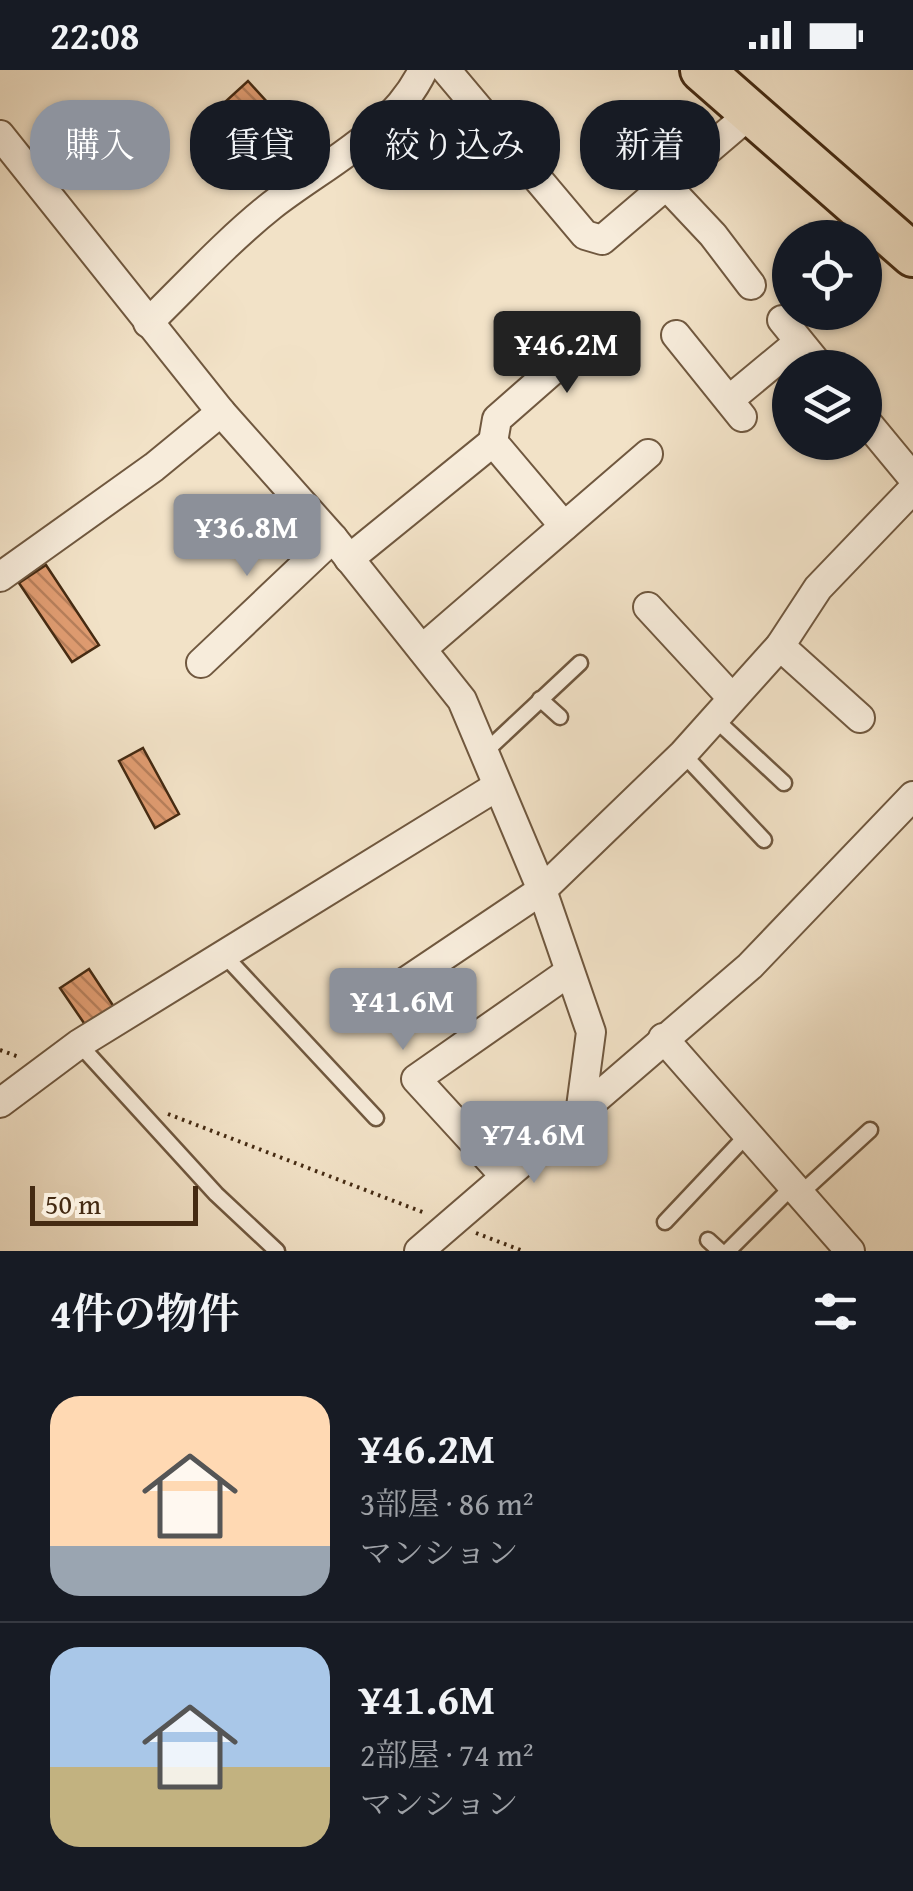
<!DOCTYPE html>
<html lang="ja">
<meta charset="utf-8">
<style>
:root{--surface:#171b24;--page:#20242c;--text:#f1f3f6;--muted:#9ea1a6;--line:#363941;--accent:#8c9099}
body{margin:0;font-family:"Gentium Book Plus","Noto Serif JP",serif;background:var(--page);color:var(--text);height:100vh;display:flex;flex-direction:column;font-size:38px;white-space:nowrap}
*{box-sizing:border-box;margin:0}
p{font-size:32px;color:var(--muted)}
.icon{flex:none;width:55px;height:55px;fill:none;stroke:currentColor;stroke-width:2;stroke-linecap:round;stroke-linejoin:round}
.map{position:relative;height:1181px;overflow:hidden}
.side{display:flex;flex-direction:column;background:var(--surface);flex:1}
.side>*{flex:none}
.hud{position:absolute;left:30px;top:30px;width:855px;height:90px;display:flex;gap:20px}
.tools{position:absolute;left:772px;top:150px;display:grid;gap:20px}
.tools a{display:grid;place-items:center;width:110px;height:110px;border-radius:50%;background:var(--surface);box-shadow:0 2px 8px #0004;font-size:50px}
.scale{position:absolute;left:30px;bottom:25px;width:168px;box-sizing:border-box;padding-left:10px;border:5px solid #442a12;border-top:0;font-size:28px;line-height:35px;white-space:nowrap;color:#442a12;-webkit-text-stroke:8px #f7ecdb;paint-order:stroke}
.price{position:absolute;translate:-50% -85px;padding:0 22px;border-radius:10px;background:var(--accent);color:#fff;font-size:32px;line-height:65px;filter:drop-shadow(0 2px 5px #0008)}
.price::after{content:'';position:absolute;left:50%;top:60px;width:30px;height:22px;margin-left:-15px;background:inherit;clip-path:polygon(0 0,100% 0,50% 100%)}
.price.selected{background:#222;color:#fff}
ul{padding:0;list-style:none}
li{display:flex;align-items:center;gap:30px;height:250px;padding:0 50px}
li+li{border-top:2px solid var(--line)}
li span{display:grid;place-items:center;flex:none;width:280px;height:200px;border-radius:30px;color:#555}
li>.icon{margin-inline-start:auto}
span .icon{width:120px;height:120px;fill:#fffc;stroke-width:1}
li b{font-size:42px}
h2{display:flex;justify-content:space-between;align-items:center;height:120px;padding:0 50px;font-size:42px}
.pill{padding:0 35px;border-radius:40px;background:var(--surface);box-shadow:0 2px 8px #0004;font-size:35px;line-height:90px}
.pill.selected{background:var(--accent);color:#fff}
.status{display:flex;justify-content:space-between;align-items:center;height:70px;padding:0 50px;background:var(--surface);direction:ltr}
.status svg{height:28px;fill:currentColor}
.map>svg:first-child{display:block}
</style>
<div class="status"><b>22:08</b><svg viewBox="0 0 49 12"><path d="M0 12V9h3v3zM5 12V6h3v6zM10 12V3h3v9zM15 12V0h3v12zM26 1h20v11H26zM47 4h2v5h-2z"/></svg></div>
<div class="map">
<svg width="913" height="1181" viewBox="0 0 913 1181">
<defs>
<pattern id="building-back-hatch" width="6" height="6" patternUnits="userSpaceOnUse" patternTransform="scale(2.5)"><rect width="6" height="6" fill="#e09c71"/><path d="M-1 5l2 2M0 0l6 6M5-1l2 2" fill="none" stroke="#b77f5b"/></pattern>
</defs>
<rect width="100%" height="100%" fill="#f2e2c7"/>
<filter id="stains"><feTurbulence type="fractalNoise" baseFrequency=".002" numOctaves="4"/><feColorMatrix values="0 0 0 0 .2 0 0 0 0 .09 0 0 0 0 .02 0 0 0 .5 -.17"/></filter>
<radialGradient id="worn" r=".72"><stop offset=".6" stop-color="#630" stop-opacity="0"/><stop offset="1" stop-color="#630" stop-opacity=".3"/></radialGradient>
<g fill="url(#building-back-hatch)" stroke="#442a12" stroke-width="2.5">
<path d="M248 11 299 67 266 97 214 42Z"/>
<path d="M46 495 99 575 72 592 19 513Z"/>
<path d="M143 678 179 744 155 758 119 691Z"/>
<path d="M89 899 114 937 86 956 60 918Z"/>
</g>
<g fill="none" stroke-linecap="round" stroke-linejoin="round">
<g stroke="#70583f" stroke-width="19">
<g id="service">
<path d="M540 629 560 647"/>
<path d="M714 648 784 713"/>
<path d="M485 682 580 593"/>
<path d="M683 684 764 770"/>
<path d="M225 886 376 1048"/>
<path d="M79 974 216 1124 277 1181"/>
<path d="M800 1124 870 1060"/>
<path d="M665 1152 748 1064"/>
<path d="M708 1170 720 1181"/>
<path d="M728 1181 793 1116"/>
</g>
</g>
<g stroke="#70583f" stroke-width="32">
<g id="minor">
<path d="M446 0 585 165 602 170 751 43"/>
<path d="M616 62 713 165 751 215"/>
<path d="M0 65 221 342 333 468 462 630 542 820 591 962 581 1037"/>
<path d="M782 250 821 298"/>
<path d="M148 253C188 214 227 171 271 136 323 95 393 63 423 0"/>
<path d="M676 265 742 347"/>
<path d="M729 330 799 272"/>
<path d="M865 350 913 408"/>
<path d="M493 372 497 349 602 257"/>
<path d="M349 489 493 372 564 456"/>
<path d="M0 507 154 397 221 342"/>
<path d="M648 537 732 628"/>
<path d="M780 576 860 648"/>
<path d="M422 579 648 384"/>
<path d="M201 593 333 468"/>
<path d="M353 947 542 820 683 684 780 576 818 518 913 419"/>
<path d="M663 968 850 1181"/>
<path d="M0 1033 79 974 496 717"/>
<path d="M503 1104 416 1009 569 902"/>
<path d="M419 1181 750 896 913 726"/>
</g>
</g>
<g stroke="#442a12" stroke-width="48">
<path id="primary" d="M702 0 913 185"/>
</g>
<g stroke="#442a12" stroke-width="4" stroke-dasharray="2.5 5" stroke-linecap="butt">
<path d="M0 980 19 987"/>
<path d="M168 1044 425 1143"/>
<path d="M476 1163 523 1181"/>
</g>
<use href="#service" stroke="#f7ecdb" stroke-width="14"/>
<use href="#minor" stroke="#f7ecdb" stroke-width="28"/>
<use href="#primary" stroke="#f2e2c7" stroke-width="42"/>
</g>
<rect width="100%" height="100%" filter="url(#stains)"/>
<rect width="100%" height="100%" fill="url(#worn)"/>
</svg>
<div class="tools">
<a><svg class="icon" aria-label="locate" viewBox="0 0 24 24"><circle cx="12" cy="12" r="6"/><path d="M12 2v4M12 18v4M2 12h4M18 12h4"/></svg></a>
<a><svg class="icon" aria-label="layers" viewBox="0 0 24 24"><path d="M12 4l9 5-9 5-9-5zM3 14l9 5 9-5"/></svg></a>
</div>
<div class="scale">50 m</div>
<b class="price selected" style="left:567px;top:326px">¥46.2M</b>
<b class="price" style="left:247px;top:509px">¥36.8M</b>
<b class="price" style="left:403px;top:983px">¥41.6M</b>
<b class="price" style="left:534px;top:1116px">¥74.6M</b>
<div class="hud">
<a class="pill selected">購入</a>
<a class="pill">賃貸</a>
<a class="pill">絞り込み</a>
<a class="pill">新着</a>
</div>
</div>
<section class="side">
<h2>4件の物件<svg class="icon" aria-label="filters" viewBox="0 0 24 24"><path d="M4 7h16M4 17h16"/><circle cx="9" cy="7" r="2"/><circle cx="15" cy="17" r="2"/></svg></h2>
<ul>
<li><span style="background:linear-gradient(#ffd9b3 75%,#9aa5b1 0)"><svg class="icon" aria-label="home" viewBox="0 0 24 24"><path d="M3 11l9-7 9 7M6 9v11h12V9"/></svg></span><div><b>¥46.2M</b><p>3部屋 · 86 m²</p><p>マンション</p></div></li>
<li><span style="background:linear-gradient(#a9c7e8 60%,#c2b280 0)"><svg class="icon" aria-label="home" viewBox="0 0 24 24"><path d="M3 11l9-7 9 7M6 9v11h12V9"/></svg></span><div><b>¥41.6M</b><p>2部屋 · 74 m²</p><p>マンション</p></div></li>
</ul>
</section>
